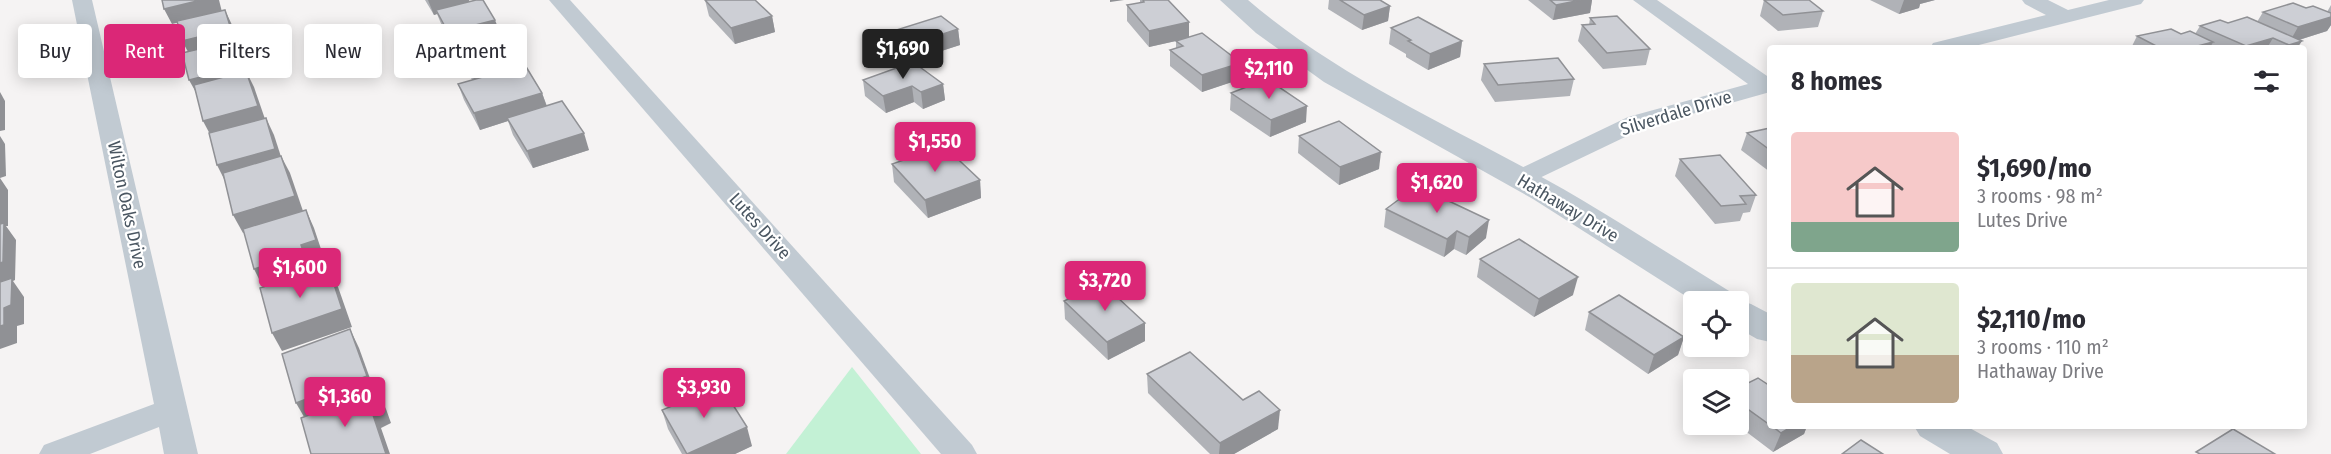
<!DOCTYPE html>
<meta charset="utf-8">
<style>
:root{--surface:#fff;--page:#f7f7f7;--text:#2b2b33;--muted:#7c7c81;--line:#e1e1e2;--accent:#db2777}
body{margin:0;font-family:"Fira Sans Condensed",sans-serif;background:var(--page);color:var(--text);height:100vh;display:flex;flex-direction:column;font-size:22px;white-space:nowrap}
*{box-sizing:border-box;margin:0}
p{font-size:20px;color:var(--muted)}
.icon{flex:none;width:33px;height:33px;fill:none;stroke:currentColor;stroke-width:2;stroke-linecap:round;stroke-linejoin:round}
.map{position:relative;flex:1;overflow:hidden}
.sheet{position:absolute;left:1767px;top:45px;width:540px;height:384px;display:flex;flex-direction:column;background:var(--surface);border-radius:6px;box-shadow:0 3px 15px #0003}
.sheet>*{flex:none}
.guide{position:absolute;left:18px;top:24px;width:570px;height:54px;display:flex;gap:12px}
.buttons{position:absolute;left:1683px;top:291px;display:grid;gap:12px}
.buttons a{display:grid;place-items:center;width:66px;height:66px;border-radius:6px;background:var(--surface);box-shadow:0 3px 15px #0003;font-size:30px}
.price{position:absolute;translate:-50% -51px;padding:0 14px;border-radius:6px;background:var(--accent);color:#fff;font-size:20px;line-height:39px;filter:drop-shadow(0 2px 3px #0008)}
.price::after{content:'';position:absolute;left:50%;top:36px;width:18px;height:14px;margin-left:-9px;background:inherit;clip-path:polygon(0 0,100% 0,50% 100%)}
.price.selected{background:#222;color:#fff}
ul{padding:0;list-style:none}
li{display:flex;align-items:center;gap:18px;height:150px;padding:0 24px}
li+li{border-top:2px solid var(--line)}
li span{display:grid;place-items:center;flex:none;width:168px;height:120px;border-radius:6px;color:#555}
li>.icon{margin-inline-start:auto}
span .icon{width:72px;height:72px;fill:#fffc;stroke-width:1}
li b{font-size:26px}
h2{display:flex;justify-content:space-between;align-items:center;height:72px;padding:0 24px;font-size:26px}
.tag{padding:0 21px;border-radius:6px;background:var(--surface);box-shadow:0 3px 15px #0003;font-size:21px;line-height:54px}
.tag.selected{background:var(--accent);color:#fff}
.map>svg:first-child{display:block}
</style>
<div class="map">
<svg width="2331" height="454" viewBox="0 0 2331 454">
<rect width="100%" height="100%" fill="#f5f3f3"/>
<path fill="#c3f1d5" d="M852 367 921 454H786Z"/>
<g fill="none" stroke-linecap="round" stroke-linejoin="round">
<g fill="#c1cad2" fill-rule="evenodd">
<path d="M72 0H92L198 454H164L159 427 90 454H39L44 445 154 404Z"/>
<path d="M549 0H570L972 445 977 454H941Z"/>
<path d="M1633 0H1657L1770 78V92L1646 127 1529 183 1520 186 1511 183 1507 178 1511 173 1628 117 1748 84Z"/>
<path d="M2022 0H2048L2068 10 2109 0H2144L2141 4 1967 48H1930L1933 43 2046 15 2025 4Z"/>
</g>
<g fill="#c1cad2" fill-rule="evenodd">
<path d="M1220 0H1248C1332 72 1431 117 1527 169 1598 207 1665 252 1734 294L1738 300 1751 304 1770 314V342L1757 339 1738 328V302H1695L1533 199 1324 82 1256 33Z"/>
<path d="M1914 426H1966L1997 443 2003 454H1950L1920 436Z"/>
</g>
</g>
<g fill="#b0b2b7">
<path d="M425 0H469V2L521 55 525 65 542 93 547 106 589 150 533 168 513 135 508 121 480 130 464 100 458 84 472 80 469 73 454 77 445 54 458 51 456 47 454 48 442 26 437 14 434 15Z"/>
<path d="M705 0 772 16 775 32 735 44 709 16Z"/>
<path d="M1140 0H1168L1189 37 1241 63V79L1202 92 1170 66V50L1176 48V41L1149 47 1127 21V5L1140 3Z"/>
<path d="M1329 0H1380L1390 6 1388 21 1362 30 1328 9Z"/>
<path d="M1528 0H1592L1590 13 1553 20Z"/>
<path d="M1764 0 1823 11 1818 27 1778 31 1760 16Z"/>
<path d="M1870 0H1935L1920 4 1919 8 1899 14Z"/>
<path d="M2331 5V25L2327 31 2299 40 2302 41 2297 48H2131L2137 36 2181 34H2195L2200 26 2257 22 2263 12 2306 8 2327 12Z"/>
<path d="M1590 18 1650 49 1646 65 1603 69 1578 41 1582 25H1589Z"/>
<path d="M1391 28 1462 41 1460 57 1428 70 1406 57V54L1389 44Z"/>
<path d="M958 29 960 45 932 54 933 64 921 68 943 84 945 100 923 109 914 102 886 113 865 96 863 80 901 66 890 56 887 40 891 38 890 32Z"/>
<path d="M1484 64 1574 79 1570 96 1495 102 1481 80Z"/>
<path d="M1231 93 1306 122 1270 137 1230 110Z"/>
<path d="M1770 128V172L1741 150 1747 133Z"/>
<path d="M1299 136 1379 169 1339 185 1298 153Z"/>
<path d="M1680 159 1756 195 1750 212 1743 213 1740 221 1715 224 1675 176Z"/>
<path d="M892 164 980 180 981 198 928 218 894 182Z"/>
<path d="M1386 209 1486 238 1466 255 1454 249 1444 257 1384 227Z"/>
<path d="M1770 244V256L1767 254Z"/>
<path d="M1480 259 1573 295 1534 317 1477 277Z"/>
<path d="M1064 301 1145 341 1108 360 1065 319Z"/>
<path d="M1589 312 1684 337 1678 355 1648 374 1585 330Z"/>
<path d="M1147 374 1243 400 1278 429 1234 454H1210L1148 393Z"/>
<path d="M1770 386V426H1807L1804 434 1773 452 1736 424H1738V388Z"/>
<path d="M662 410 752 446 735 454H682L668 429Z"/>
</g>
<g fill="#909195">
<path d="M201 0H219L222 12 172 24 164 9Z"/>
<path d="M428 0H469L471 6 436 10 437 14 434 15Z"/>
<path d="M1110 0H1124L1110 2Z"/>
<path d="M1581 0H1592L1590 13 1553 20 1556 5Z"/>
<path d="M1904 0H1935L1920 4 1919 8 1899 14Z"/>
<path d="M1390 6 1388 21 1362 30 1364 15Z"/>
<path d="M225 10 232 25 239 45 191 57 182 41Z"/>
<path d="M772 16 775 32 735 44 731 28Z"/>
<path d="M2331 17V25L2327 31 2289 43 2298 27Z"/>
<path d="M495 20 501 35 455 44 456 47 454 48 448 32Z"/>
<path d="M1189 22V38L1149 47V31Z"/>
<path d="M958 29 960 45 932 54 933 64 917 69 915 53 922 41Z"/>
<path d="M262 34 274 62 244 70 248 83 198 96 189 80 236 54Z"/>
<path d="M2273 38 2267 48H2245L2246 46Z"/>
<path d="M1462 41 1460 57 1428 70 1430 54Z"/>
<path d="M2302 41 2297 48H2287L2289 45Z"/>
<path d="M2213 42 2210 48H2190Z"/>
<path d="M909 48 911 64 902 67 900 51Z"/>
<path d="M521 55 526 71 476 85 470 69Z"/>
<path d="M463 57 469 73 454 77 448 61Z"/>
<path d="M1241 63V79L1202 92V75Z"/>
<path d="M246 71 254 87 266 122 212 138 203 121Z"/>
<path d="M943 84 945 100 923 109 921 92Z"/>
<path d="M912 86 914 102 886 113 883 96Z"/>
<path d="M0 92 5 101V130L0 131Z"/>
<path d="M542 93 548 110 507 118 508 121 480 130 474 113Z"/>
<path d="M1307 106 1306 122 1270 137 1271 120Z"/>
<path d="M266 118 274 135 284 166 226 183 217 165Z"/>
<path d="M584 133 589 150 533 168 527 151Z"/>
<path d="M0 136 5 144 6 176 0 178 8 190V226H6L16 240 15 280 13 281 24 297V324L17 326V343L0 349Z"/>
<path d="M1381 152 1379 169 1339 185 1340 167Z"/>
<path d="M281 156 290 173 304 214 243 233 233 215Z"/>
<path d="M980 180 981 198 928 218 925 200Z"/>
<path d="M306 210 314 228 324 258 311 263 314 271 263 287 254 269 301 245Z"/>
<path d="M1489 220 1486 238 1466 255 1469 237Z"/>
<path d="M1457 231 1454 249 1444 257 1447 239Z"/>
<path d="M328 266 337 284 352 327 282 351 272 333Z"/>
<path d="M1578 277 1573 295 1534 317 1539 299Z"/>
<path d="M1145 323V341L1108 360 1107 342Z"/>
<path d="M350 329 359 348 376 395 307 422 296 403Z"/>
<path d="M1684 337 1678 355 1648 374 1654 355Z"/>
<path d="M376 390 386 409 391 423 381 428 390 454H386L371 409Z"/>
<path d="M1280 410 1278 429 1234 454H1219L1220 443Z"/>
<path d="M1793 426H1807L1804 434 1773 452 1781 433Z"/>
<path d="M747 427 752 446 735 454H687Z"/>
</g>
<g fill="#cdcfd5" stroke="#909195" stroke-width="1.5">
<path d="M162 0H201L164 9Z"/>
<path d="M476 0H483L495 20 448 32 436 10Z"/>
<path d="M705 0H755L772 16 731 28Z"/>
<path d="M1143 0H1168L1189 22 1149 31 1127 5 1144 2Z"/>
<path d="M1340 0H1380L1390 6 1364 15Z"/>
<path d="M1550 0H1581L1556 5Z"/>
<path d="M1764 0H1809L1823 11 1783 15Z"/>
<path d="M2293 3 2306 8 2313 6 2331 13V17L2298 27 2263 12Z"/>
<path d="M225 10 231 29 182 41 177 21Z"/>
<path d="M941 16 958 29 922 41 931 47 915 53 909 48 900 51 887 40 896 37 890 32Z"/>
<path d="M1617 16 1650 49 1607 53 1582 25 1595 24 1590 18Z"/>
<path d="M1418 17 1462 41 1430 54 1408 41 1411 40 1391 28Z"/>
<path d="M2247 17 2302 41 2289 45 2273 38 2246 46 2200 26 2220 20 2228 23Z"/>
<path d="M2171 29 2181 34 2190 31 2213 42 2190 48H2160L2137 36Z"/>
<path d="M505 30 521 55 470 69 463 57 448 61 445 54 459 51 455 44Z"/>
<path d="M1202 33 1241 63 1202 75 1170 50 1183 46 1176 41Z"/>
<path d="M262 34 266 46 236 54 240 67 189 80 182 53Z"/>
<path d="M1558 58 1574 79 1498 85 1484 64Z"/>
<path d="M913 62 943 84 921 92 912 86 883 96 863 80Z"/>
<path d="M525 65 542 93 474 113 458 84Z"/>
<path d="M246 71 258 106 203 121 194 85Z"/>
<path d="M1267 79 1307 106 1271 120 1231 93Z"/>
<path d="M562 101 584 133 527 151 507 118Z"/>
<path d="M266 118 275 149 217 165 209 133Z"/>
<path d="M1339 121 1381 152 1340 167 1299 136Z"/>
<path d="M1770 128V150L1747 133Z"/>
<path d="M944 146 980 180 925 200 892 164Z"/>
<path d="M1720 155 1756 195 1740 196 1746 204 1721 206 1680 159Z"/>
<path d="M281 156 295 196 233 215 223 173Z"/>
<path d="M1417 186 1489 220 1469 237 1457 231 1447 239 1386 209Z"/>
<path d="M306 210 316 240 301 245 304 253 254 269 243 229Z"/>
<path d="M4 223 3 262 0 263V224Z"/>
<path d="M1519 239 1578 277 1539 299 1480 259Z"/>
<path d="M328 266 342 309 272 333 260 288Z"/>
<path d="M12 278 11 305 4 308V325L0 326V282Z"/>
<path d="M1102 283 1145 323 1107 342 1064 301Z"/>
<path d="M1619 295 1684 337 1654 355 1589 312Z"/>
<path d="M350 329 367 376 296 403 282 354Z"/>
<path d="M1190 352 1243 400 1259 391 1280 410 1220 443 1147 374Z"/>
<path d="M1758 378 1770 386V425L1738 402V388Z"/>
<path d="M721 386 747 427 687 454 662 410Z"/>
<path d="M376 390 381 404 371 409 386 454H311L301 418Z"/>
<path d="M1772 426H1793L1781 433Z"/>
<path d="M2233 429 2275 454H2200L2196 452Z"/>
<path d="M1861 440 1883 454H1842Z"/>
</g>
<g text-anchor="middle" stroke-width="4.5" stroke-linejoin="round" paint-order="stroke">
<g font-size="18" fill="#4a5661" stroke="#fff">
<text transform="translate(1676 113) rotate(-17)" y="6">Silverdale Drive</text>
<text transform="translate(127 205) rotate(78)" y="6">Wilton Oaks Drive</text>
<text transform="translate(1568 208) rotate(31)" y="6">Hathaway Drive</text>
<text transform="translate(760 226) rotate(48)" y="6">Lutes Drive</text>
</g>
</g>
</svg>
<div class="buttons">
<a><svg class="icon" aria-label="locate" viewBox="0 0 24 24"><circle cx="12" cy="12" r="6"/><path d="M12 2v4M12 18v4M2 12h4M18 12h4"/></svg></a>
<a><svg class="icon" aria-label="layers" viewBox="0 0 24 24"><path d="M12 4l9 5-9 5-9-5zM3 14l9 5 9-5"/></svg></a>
</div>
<b class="price selected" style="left:903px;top:80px">$1,690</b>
<b class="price" style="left:1269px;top:100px">$2,110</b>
<b class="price" style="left:935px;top:173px">$1,550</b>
<b class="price" style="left:1437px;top:214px">$1,620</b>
<b class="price" style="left:300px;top:299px">$1,600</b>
<b class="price" style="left:1105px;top:312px">$3,720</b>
<b class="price" style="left:704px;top:419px">$3,930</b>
<b class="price" style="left:345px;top:428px">$1,360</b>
<div class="guide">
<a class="tag">Buy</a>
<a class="tag selected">Rent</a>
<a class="tag">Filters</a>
<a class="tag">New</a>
<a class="tag">Apartment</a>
</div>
<section class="sheet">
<h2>8 homes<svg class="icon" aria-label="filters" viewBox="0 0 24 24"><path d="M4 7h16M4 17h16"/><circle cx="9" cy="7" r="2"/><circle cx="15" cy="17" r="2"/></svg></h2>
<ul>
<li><span style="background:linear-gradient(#f6c9c9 75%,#7fa58c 0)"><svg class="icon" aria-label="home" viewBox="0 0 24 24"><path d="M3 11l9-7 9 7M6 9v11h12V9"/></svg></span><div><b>$1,690/mo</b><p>3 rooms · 98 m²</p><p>Lutes Drive</p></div></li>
<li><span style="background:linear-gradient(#dfe7d0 60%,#b9a48a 0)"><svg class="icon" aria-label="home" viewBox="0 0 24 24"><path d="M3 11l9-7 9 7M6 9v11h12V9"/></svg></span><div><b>$2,110/mo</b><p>3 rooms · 110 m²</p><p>Hathaway Drive</p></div></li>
</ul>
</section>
</div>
